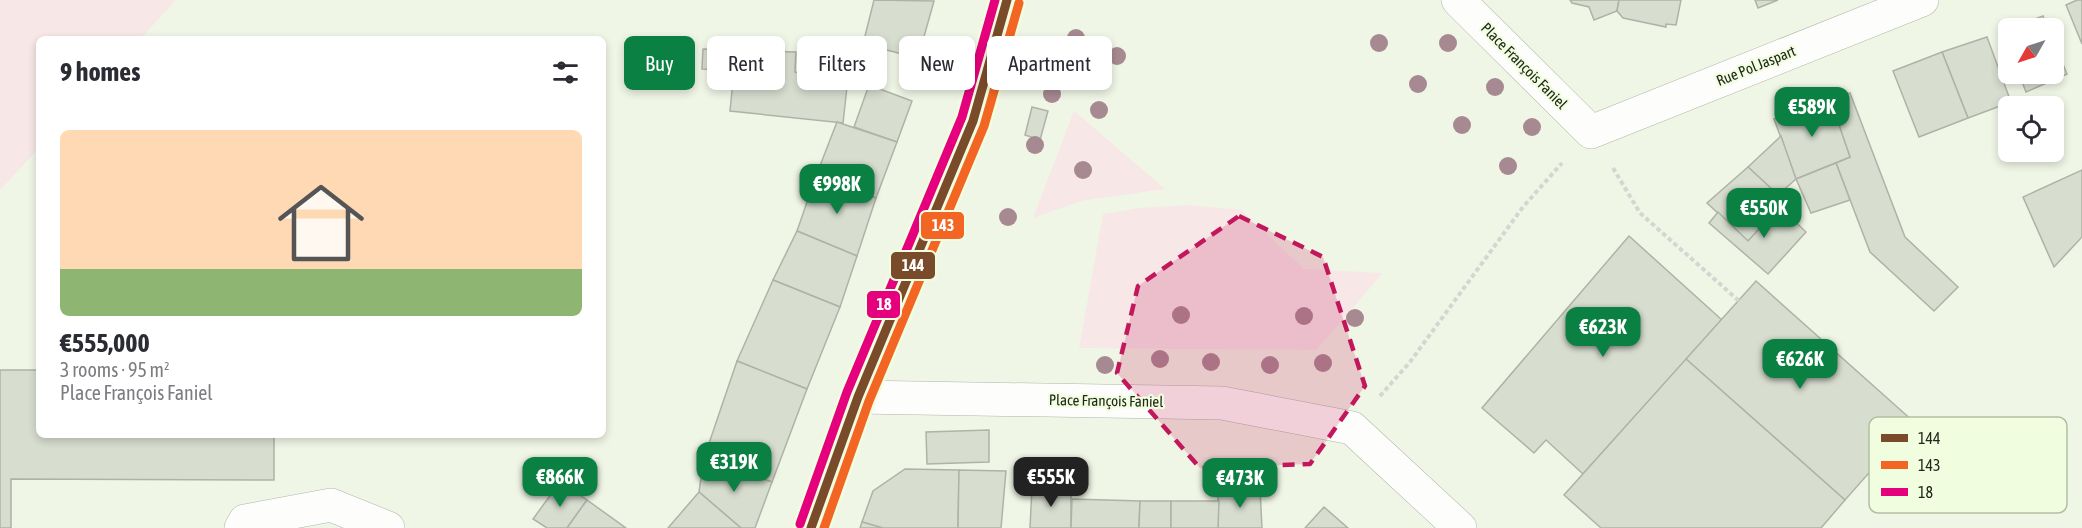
<!DOCTYPE html>
<meta charset="utf-8">
<style>
:root{--surface:#fff;--page:#f2f2f3;--text:#2b2b33;--muted:#7c7c81;--line:#e1e1e2;--accent:#0b8043}
body{margin:0;font-family:"Asap Condensed",sans-serif;background:var(--page);color:var(--text);height:100vh;display:flex;flex-direction:column;font-size:22px;white-space:nowrap}
*{box-sizing:border-box;margin:0}
p{font-size:20px;color:var(--muted)}
.icon{flex:none;width:33px;height:33px;fill:none;stroke:currentColor;stroke-width:2;stroke-linecap:round;stroke-linejoin:round}
.map{position:relative;flex:1;overflow:hidden}
.details{position:absolute;left:36px;top:36px;width:570px;height:402px;display:flex;flex-direction:column;background:var(--surface);border-radius:9px;box-shadow:0 3px 9px #0003}
.details>*{flex:none}
.guide{position:absolute;left:624px;top:36px;width:570px;height:54px;display:flex;gap:12px}
.needle{width:39px;rotate:231deg}
.buttons{position:absolute;left:1998px;top:18px;display:grid;gap:12px}
.buttons a{display:grid;place-items:center;width:66px;height:66px;border-radius:9px;background:var(--surface);box-shadow:0 3px 9px #0003;font-size:30px}
.price{position:absolute;translate:-50% -51px;padding:0 14px;border-radius:12px;background:var(--accent);color:#fff;font-size:20px;line-height:39px;filter:drop-shadow(0 2px 3px #0008)}
.price::after{content:'';position:absolute;left:50%;top:36px;width:18px;height:14px;margin-left:-9px;background:inherit;clip-path:polygon(0 0,100% 0,50% 100%)}
.price.on{background:#222;color:#fff}
ul{padding:0;list-style:none}
li{display:grid;align-content:center;gap:12px;height:318px;padding:0 24px}
li+li{border-top:2px solid var(--line)}
li span{display:grid;place-items:center;height:186px;border-radius:9px;color:#555}
li>.icon{margin-inline-start:auto}
span .icon{width:108px;height:108px;fill:#fffc;stroke-width:1}
li b{font-size:26px}
h2{display:flex;justify-content:space-between;align-items:center;height:72px;padding:0 24px;font-size:26px}
.pill{padding:0 21px;border-radius:9px;background:var(--surface);box-shadow:0 3px 9px #0003;font-size:21px;line-height:54px}
.pill.on{background:var(--accent);color:#fff}
.map>svg:first-child{display:block}
</style>
<div class="map">
<svg width="2082" height="528" viewBox="0 0 2082 528">
<rect width="100%" height="100%" fill="#f0f6e6"/>
<g fill="#f7e7e7">
<path d="M0 0H176L140 39H39V148L0 190Z"/>
<path d="M1074 111 1165 189 1081 201 1033 218Z"/>
<path d="M1189 205 1241 210 1304 269 1383 273 1316 350 1079 348 1103 214 1139 208Z"/>
</g>
<g fill="#d7ddcf" stroke="#afb3a7" stroke-width="1.5">
<path d="M874 0 934 1 918 58 863 44Z"/>
<path d="M1570 0H1619L1617 11 1594 20 1589 7 1572 3Z"/>
<path d="M1619 0H1681L1676 25 1666 24V27L1623 18 1617 11Z"/>
<path d="M1755 0H1778L1758 8Z"/>
<path d="M2077 0H2082V44L2066 5Z"/>
<path d="M2043 16 2048 28H2008V48L2002 31Z"/>
<path d="M1987 37 2011 102 1968 118 1942 52Z"/>
<path d="M2054 42 2067 74 2026 92 2019 74H2054Z"/>
<path d="M1022 46 1031 50 1024 69 1015 66Z"/>
<path d="M703 49 796 52 795 72 848 78 843 123 730 111 734 70 702 69Z"/>
<path d="M1942 52 1968 118 1919 137 1893 71Z"/>
<path d="M869 85 912 101 897 142 854 127Z"/>
<path d="M1850 93 1905 237 1958 287 1934 311 1870 252 1836 163 1850 157 1830 100Z"/>
<path d="M1829 96 1850 157 1796 179 1774 119Z"/>
<path d="M1032 107 1048 111 1040 140 1025 135Z"/>
<path d="M837 122 897 142 876 198 816 176Z"/>
<path d="M1781 136 1796 179 1778 195 1748 167Z"/>
<path d="M1836 163 1850 200 1811 213 1796 179Z"/>
<path d="M1748 167 1785 201 1748 241 1707 203Z"/>
<path d="M2082 170V237L2054 267 2023 197Z"/>
<path d="M816 176 876 198 857 256 797 231Z"/>
<path d="M1780 207 1806 232 1768 274 1709 223 1718 212 1748 241Z"/>
<path d="M797 231 857 256 840 307 773 280Z"/>
<path d="M1629 236 1722 320 1583 474 1546 440 1534 453 1482 408Z"/>
<path d="M773 280 840 307 807 389 737 361Z"/>
<path d="M1756 281 1914 422 1845 500 1686 359Z"/>
<path d="M1686 359 1845 500 1821 528H1601L1564 495Z"/>
<path d="M737 361 807 389 772 482 704 458Z"/>
<path d="M0 370H39V435H274V480L11 479V528H0Z"/>
<path d="M989 430V462L927 464 926 432Z"/>
<path d="M704 458 772 482 755 528H741L699 492Z"/>
<path d="M905 469 959 470 958 528H882L862 522 873 491Z"/>
<path d="M959 470 1006 471 1001 528H958Z"/>
<path d="M560 482 587 500 567 528H547L533 519Z"/>
<path d="M1032 487H1071V528H1030Z"/>
<path d="M1260 489 1262 528H1218V491Z"/>
<path d="M699 492 741 528H668Z"/>
<path d="M1072 499 1140 501 1139 528H1071Z"/>
<path d="M587 500 626 528H567Z"/>
<path d="M1140 501H1171V528H1139Z"/>
<path d="M1171 501H1219L1218 528H1171Z"/>
<path d="M1324 507 1348 528H1305Z"/>
<path d="M862 522 883 528H860Z"/>
</g>
<g fill="none" stroke-linecap="round" stroke-linejoin="round">
<g stroke="#b0b5a9" stroke-width="34">
<g id="minor">
<path d="M1458 0 1591 132 1922 0"/>
<path d="M858 397 1222 403 1352 428 1460 528"/>
<path d="M241 528 245 521 331 505 388 528"/>
</g>
</g>
<g stroke="#b0b5a9" stroke-width="34">
<path id="major" d="M811 528 858 397 973 121 1007 0"/>
</g>
<g stroke="#d4d6d2" stroke-width="4" stroke-dasharray="4.5 3" stroke-linecap="butt">
<path d="M1613 168 1640 213 1739 301"/>
<path d="M1380 396 1410 362 1523 207 1562 163"/>
</g>
<use href="#minor" stroke="#fdfefb" stroke-width="33"/>
<use href="#major" stroke="#fdfefb" stroke-width="33"/>
<g stroke="#f1fddf" stroke-width="14">
<path id="bus-1" d="M811 528 858 397 973 121 1007 0"/>
</g>
<g stroke="#f1fddf" stroke-width="14">
<path id="bus-2" d="M824 528 869 401 984 126 1019 3"/>
</g>
<g stroke="#f1fddf" stroke-width="14">
<path id="bus-3" d="M800 524 847 392 962 117 995 0"/>
</g>
<use href="#bus-1" stroke="#7a4b2a" stroke-width="9"/>
<use href="#bus-2" stroke="#f26522" stroke-width="9"/>
<use href="#bus-3" stroke="#e5007d" stroke-width="9"/>
</g>
<g fill="#a78991">
<circle cx="1076" cy="38" r="9"/>
<circle cx="1379" cy="43" r="9"/>
<circle cx="1448" cy="43" r="9"/>
<circle cx="1117" cy="56" r="9"/>
<circle cx="1418" cy="84" r="9"/>
<circle cx="1495" cy="87" r="9"/>
<circle cx="1052" cy="94" r="9"/>
<circle cx="1099" cy="110" r="9"/>
<circle cx="1462" cy="125" r="9"/>
<circle cx="1532" cy="127" r="9"/>
<circle cx="1035" cy="145" r="9"/>
<circle cx="1508" cy="166" r="9"/>
<circle cx="1083" cy="170" r="9"/>
<circle cx="1008" cy="217" r="9"/>
<circle cx="1181" cy="315" r="9"/>
<circle cx="1304" cy="316" r="9"/>
<circle cx="1355" cy="318" r="9"/>
<circle cx="1160" cy="359" r="9"/>
<circle cx="1211" cy="362" r="9"/>
<circle cx="1323" cy="363" r="9"/>
<circle cx="1105" cy="365" r="9"/>
<circle cx="1270" cy="365" r="9"/>
</g>
<path fill="#c2185b" fill-opacity="0.2" stroke="#c2185b" stroke-width="4.5" stroke-dasharray="12 8" stroke-linejoin="round" d="M1239 216 1323 257 1365 386 1310 464 1200 468 1117 373 1138 286Z"/>
<g text-anchor="middle" stroke-width="4.5" stroke-linejoin="round" paint-order="stroke">
<g font-size="15" fill="#22271c" stroke="#f1fddf">
<text transform="translate(1524 66) rotate(45)" y="5">Place François Faniel</text>
<text transform="translate(1756 66) rotate(-22)" y="5">Rue Pol Jaspart</text>
<text transform="translate(1106 401) rotate(1)" y="5">Place François Faniel</text>
</g>
</g>
<rect x="1869" y="417" width="198" height="96" rx="9" fill="#f1fddf" stroke="#b3bda4" stroke-width="1.5"/>
<rect x="1881" y="434" width="27" height="8" fill="#7a4b2a"/>
<rect x="1881" y="461" width="27" height="8" fill="#f26522"/>
<rect x="1881" y="488" width="27" height="8" fill="#e5007d"/>
<g font-size="16" fill="#22271c">
<text x="1918" y="444">144</text>
<text x="1918" y="471">143</text>
<text x="1918" y="498">18</text>
</g>
<g stroke="#f1fddf" stroke-width="2">
<rect x="920" y="211" width="45" height="29" rx="6" fill="#f26522"/>
<rect x="890" y="251" width="46" height="29" rx="6" fill="#7a4b2a"/>
<rect x="866" y="290" width="35" height="29" rx="6" fill="#e5007d"/>
</g>
<g font-size="16" text-anchor="middle" font-weight="bold" fill="#fff">
<text x="943" y="231">143</text>
<text x="913" y="271">144</text>
<text x="884" y="310">18</text>
</g>
</svg>
<div class="buttons">
<a><svg class="needle" viewBox="-14 -14 28 28"><path d="M0-13l5 13h-10z" fill="#e53935"/><path d="M0 13l5-13h-10z" fill="#7c7c81"/></svg></a>
<a><svg class="icon" aria-label="locate" viewBox="0 0 24 24"><circle cx="12" cy="12" r="6"/><path d="M12 2v4M12 18v4M2 12h4M18 12h4"/></svg></a>
</div>
<b class="price" style="left:1812px;top:138px">€589K</b>
<b class="price" style="left:837px;top:215px">€998K</b>
<b class="price" style="left:1764px;top:239px">€550K</b>
<b class="price" style="left:1603px;top:358px">€623K</b>
<b class="price" style="left:1800px;top:390px">€626K</b>
<b class="price" style="left:734px;top:493px">€319K</b>
<b class="price" style="left:560px;top:508px">€866K</b>
<b class="price on" style="left:1051px;top:508px">€555K</b>
<b class="price" style="left:1240px;top:509px">€473K</b>
<div class="guide">
<a class="pill on">Buy</a>
<a class="pill">Rent</a>
<a class="pill">Filters</a>
<a class="pill">New</a>
<a class="pill">Apartment</a>
</div>
<section class="details">
<h2>9 homes<svg class="icon" aria-label="filters" viewBox="0 0 24 24"><path d="M4 7h16M4 17h16"/><circle cx="9" cy="7" r="2"/><circle cx="15" cy="17" r="2"/></svg></h2>
<ul>
<li><span style="background:linear-gradient(#ffd9b3 75%,#8fb573 0)"><svg class="icon" aria-label="home" viewBox="0 0 24 24"><path d="M3 11l9-7 9 7M6 9v11h12V9"/></svg></span><div><b>€555,000</b><p>3 rooms · 95 m²</p><p>Place François Faniel</p></div></li>
</ul>
</section>
</div>
